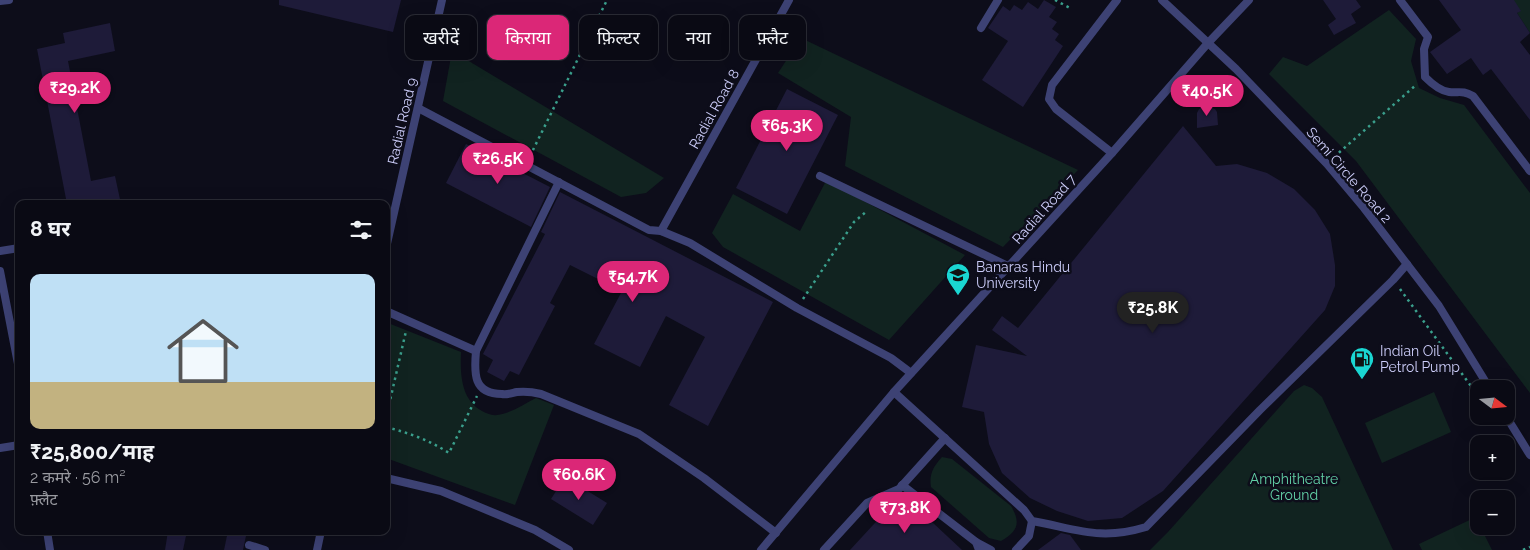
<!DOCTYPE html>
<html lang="hi">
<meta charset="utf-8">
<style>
:root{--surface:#0a0a14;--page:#181822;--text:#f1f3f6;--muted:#999aa0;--line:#2a2b34;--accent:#db2777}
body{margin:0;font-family:Raleway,"Noto Sans Devanagari",sans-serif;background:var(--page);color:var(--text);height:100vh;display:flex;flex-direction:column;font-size:19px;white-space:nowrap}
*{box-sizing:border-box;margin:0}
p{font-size:16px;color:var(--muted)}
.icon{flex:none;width:28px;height:28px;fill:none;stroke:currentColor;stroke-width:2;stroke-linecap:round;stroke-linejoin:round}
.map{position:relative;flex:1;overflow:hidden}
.panel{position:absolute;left:15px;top:200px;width:375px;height:335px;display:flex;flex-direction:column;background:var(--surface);border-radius:10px;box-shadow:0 5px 20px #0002,0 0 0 1px var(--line)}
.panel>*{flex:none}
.guide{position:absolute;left:405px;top:15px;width:475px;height:45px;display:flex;gap:10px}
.needle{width:32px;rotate:106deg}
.fabs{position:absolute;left:1470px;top:380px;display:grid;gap:10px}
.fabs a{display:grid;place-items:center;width:45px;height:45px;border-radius:10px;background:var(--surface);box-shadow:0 5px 20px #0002,0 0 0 1px var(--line);font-size:25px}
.price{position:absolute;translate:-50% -42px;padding:0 11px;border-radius:18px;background:var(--accent);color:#fff;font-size:16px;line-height:32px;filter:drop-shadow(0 1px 2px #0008)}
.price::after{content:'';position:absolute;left:50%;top:30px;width:15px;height:11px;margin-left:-8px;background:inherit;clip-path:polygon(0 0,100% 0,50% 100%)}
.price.active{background:#222;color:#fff}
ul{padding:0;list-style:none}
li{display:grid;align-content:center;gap:10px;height:265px;padding:0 15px}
li span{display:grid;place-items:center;height:155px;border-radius:10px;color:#555}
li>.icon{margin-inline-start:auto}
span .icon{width:90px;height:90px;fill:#fffc;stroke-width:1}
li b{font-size:21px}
h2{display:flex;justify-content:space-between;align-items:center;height:60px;padding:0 15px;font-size:21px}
.chip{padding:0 18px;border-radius:10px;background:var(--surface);box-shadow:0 5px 20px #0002,0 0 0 1px var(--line);font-size:18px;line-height:45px}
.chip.active{background:var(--accent);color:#fff}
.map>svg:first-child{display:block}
</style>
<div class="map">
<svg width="1530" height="550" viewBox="0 0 1530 550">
<rect width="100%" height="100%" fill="#0d0d1a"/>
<g fill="#112320">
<path d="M1508 0H1530V33L1517 13 1520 11Z"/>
<path d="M1389 10 1416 39 1411 61 1419 88 1440 98 1464 105 1530 193V393L1356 161 1269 74 1283 57 1307 66Z"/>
<path d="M801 38 1078 170 1003 247 845 166 851 117 778 73Z"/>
<path d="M452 51 664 178 646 193 621 197 443 101Z"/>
<path d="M826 181 965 255 889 340 723 247 712 233 733 194 800 231Z"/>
<path d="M388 323 461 352C460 374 461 400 482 411 486 413 492 416 497 415 510 414 524 404 536 398L554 405 515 505 386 458V332Z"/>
<path d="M1304 385 1312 388 1322 397 1393 550H1150L1168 532 1294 391Z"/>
<path d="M1434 392 1451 432 1382 463 1365 423Z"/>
<path d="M942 457 952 459 1011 506C1021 523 1018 531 1001 541L989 538 931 487C929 474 933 467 942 457Z"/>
<path d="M1476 517 1479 526H1480L1492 550H1422L1419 544Z"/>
</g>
<g fill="#1e1b39">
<path d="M279 0H401L393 32 279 5Z"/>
<path d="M1044 0 1056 7 1049 17 1057 22 1052 29 1059 34 1055 40 1063 46 1023 107 982 80 1008 41 988 28 1003 6 1010 11 1014 5 1022 10 1028 2 1038 9Z"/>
<path d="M1323 0H1356L1361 7 1351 14 1356 23 1334 35 1328 25 1336 19Z"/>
<path d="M1439 0H1514L1521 11 1517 13 1530 33 1520 42 1530 55V120L1491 69 1483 75 1471 58 1447 74 1430 52 1461 30Z"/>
<path d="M110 23 115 51 68 61 91 181 115 176 121 204H67L37 49 65 43 63 33Z"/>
<path d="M787 89 838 115 787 214 736 188Z"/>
<path d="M1205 106 1215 109 1217 112 1218 125 1197 128V113L1199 109Z"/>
<path d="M1183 126 1216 166 1237 164 1267 173 1294 189 1315 210 1330 234 1335 265V286L1325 310 1163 491 1122 518 1088 521 1057 511 1030 498 1002 473 989 444 984 412 962 407 976 345 1027 356 992 330 1002 316 1018 328Z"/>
<path d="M466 144 550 187 531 227 446 183Z"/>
<path d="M560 192 773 302 708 426 669 405 705 337 666 316 640 367 594 344 622 291 570 265 550 303 555 306 519 375 510 371 504 381 487 372 493 360 483 354 545 234 541 232Z"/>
<path d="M565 477 607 503 593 525 551 499Z"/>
<path d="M917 508 962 550H850L886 511Z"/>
<path d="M168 531H187L183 550H165Z"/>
<path d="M228 531H247L243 550H224Z"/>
<path d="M1061 533 1070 535 1081 550H1038Z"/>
</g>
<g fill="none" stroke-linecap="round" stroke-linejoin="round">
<g stroke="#3a9f8c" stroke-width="2.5" stroke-dasharray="2.5 4" stroke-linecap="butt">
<path d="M1055 0 1070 8"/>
<path d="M530 156 607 0"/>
<path d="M1334 157 1416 85"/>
<path d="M1400 289 1479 397"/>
<path d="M803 299 854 222 867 211"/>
<path d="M386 418 406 331"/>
<path d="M386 427C409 433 429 440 449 453L477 396"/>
<path d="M1523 550 1530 547"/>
</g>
<g stroke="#3d4274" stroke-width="8">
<path d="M1162 0 1236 69 1327 164 1364 208 1439 306 1490 389"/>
<path d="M1400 0 1428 37 1424 49 1425 77C1431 83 1440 91 1449 92 1460 93 1462 90 1473 96L1530 171"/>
<path d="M0 1 9 0"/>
<path d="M981 28 998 0"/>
<path d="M418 108 649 230 661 231 690 243 797 308 891 358 911 373"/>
<path d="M1112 153 1056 109 1049 99 1052 85 1117 0"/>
<path d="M820 176 1008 266"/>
<path d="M661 231 789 0"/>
<path d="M386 248 442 0"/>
<path d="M0 251 19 248"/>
<path d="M0 271 19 369"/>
<path d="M386 311 476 351C474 373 473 394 502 394 507 395 512 393 517 392 526 391 533 392 541 394L639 434 704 478 776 533"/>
<path d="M476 351 559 182"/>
<path d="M894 392 1024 510 1032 521C1077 529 1100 541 1146 527L1260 410 1393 280 1407 264"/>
<path d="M1506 416 1530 455"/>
<path d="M0 448 19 445"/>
<path d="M386 478 441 491 535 530 569 550"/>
<path d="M902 485 976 542 979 550"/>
<path d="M47 531 50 550"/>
<path d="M976 542 991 550"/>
<path d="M249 545 265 550"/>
<path d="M317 550 321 531"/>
<path d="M761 550 894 392 1112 153 1208 43 1249 0"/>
<path d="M824 550 867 503 899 489 945 438"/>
<path d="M1016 550 1029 536 1032 521"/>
</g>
</g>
<defs>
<g id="university-pin" transform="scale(1.25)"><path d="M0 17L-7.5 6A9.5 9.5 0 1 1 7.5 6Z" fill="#1ad6d2" stroke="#0d0d1a"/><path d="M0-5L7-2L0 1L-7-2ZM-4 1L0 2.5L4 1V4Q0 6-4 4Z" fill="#111"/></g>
<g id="fuel-pin" transform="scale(1.25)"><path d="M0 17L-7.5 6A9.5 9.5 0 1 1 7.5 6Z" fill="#1ad6d2" stroke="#0d0d1a"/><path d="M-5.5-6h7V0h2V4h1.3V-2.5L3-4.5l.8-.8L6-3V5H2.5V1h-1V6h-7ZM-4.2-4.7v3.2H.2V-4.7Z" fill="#111"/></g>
</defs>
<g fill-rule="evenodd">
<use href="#university-pin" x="958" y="275"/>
<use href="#fuel-pin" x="1362" y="359"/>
</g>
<g text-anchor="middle" stroke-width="5" stroke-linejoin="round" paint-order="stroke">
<g font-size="14" fill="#cccdf9" stroke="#0d0d1a">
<text transform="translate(714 109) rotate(-61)" y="5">Radial Road 8</text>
<text transform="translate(402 121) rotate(-77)" y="5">Radial Road 9</text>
<text transform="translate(1349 175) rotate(49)" y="5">Semi Circle Road 2</text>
<text transform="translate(1044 209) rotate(-48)" y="5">Radial Road 7</text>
</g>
<g font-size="14" fill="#cccdf9" stroke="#0d0d1a" text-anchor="start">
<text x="976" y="272">Banaras Hindu<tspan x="976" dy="16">University</tspan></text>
<text x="1380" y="356">Indian Oil<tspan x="1380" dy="16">Petrol Pump</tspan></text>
</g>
<g font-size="14" fill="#62cfa6" stroke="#0d0d1a">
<text x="1294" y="484">Amphitheatre<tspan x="1294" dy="16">Ground</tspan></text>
</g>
</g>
</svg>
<div class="fabs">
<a><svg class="needle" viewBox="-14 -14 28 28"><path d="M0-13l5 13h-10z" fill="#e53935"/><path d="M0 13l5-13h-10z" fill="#999aa0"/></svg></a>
<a>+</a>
<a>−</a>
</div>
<b class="price" style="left:75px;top:114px">₹29.2K</b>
<b class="price" style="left:1207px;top:117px">₹40.5K</b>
<b class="price" style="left:787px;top:152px">₹65.3K</b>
<b class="price" style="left:498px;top:185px">₹26.5K</b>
<b class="price" style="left:633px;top:303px">₹54.7K</b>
<b class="price active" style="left:1153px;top:334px">₹25.8K</b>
<b class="price" style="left:579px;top:501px">₹60.6K</b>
<b class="price" style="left:905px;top:534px">₹73.8K</b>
<div class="guide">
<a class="chip">खरीदें</a>
<a class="chip active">किराया</a>
<a class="chip">फ़िल्टर</a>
<a class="chip">नया</a>
<a class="chip">फ़्लैट</a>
</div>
<section class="panel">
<h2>8 घर<svg class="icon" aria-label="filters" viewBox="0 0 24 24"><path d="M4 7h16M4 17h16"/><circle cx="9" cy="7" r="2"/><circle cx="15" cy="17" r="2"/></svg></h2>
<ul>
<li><span style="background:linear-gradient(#bfe0f5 70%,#c2b280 0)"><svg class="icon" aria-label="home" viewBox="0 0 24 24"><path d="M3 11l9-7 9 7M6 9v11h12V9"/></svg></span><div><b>₹25,800/माह</b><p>2 कमरे · 56 m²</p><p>फ़्लैट</p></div></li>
</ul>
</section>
</div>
